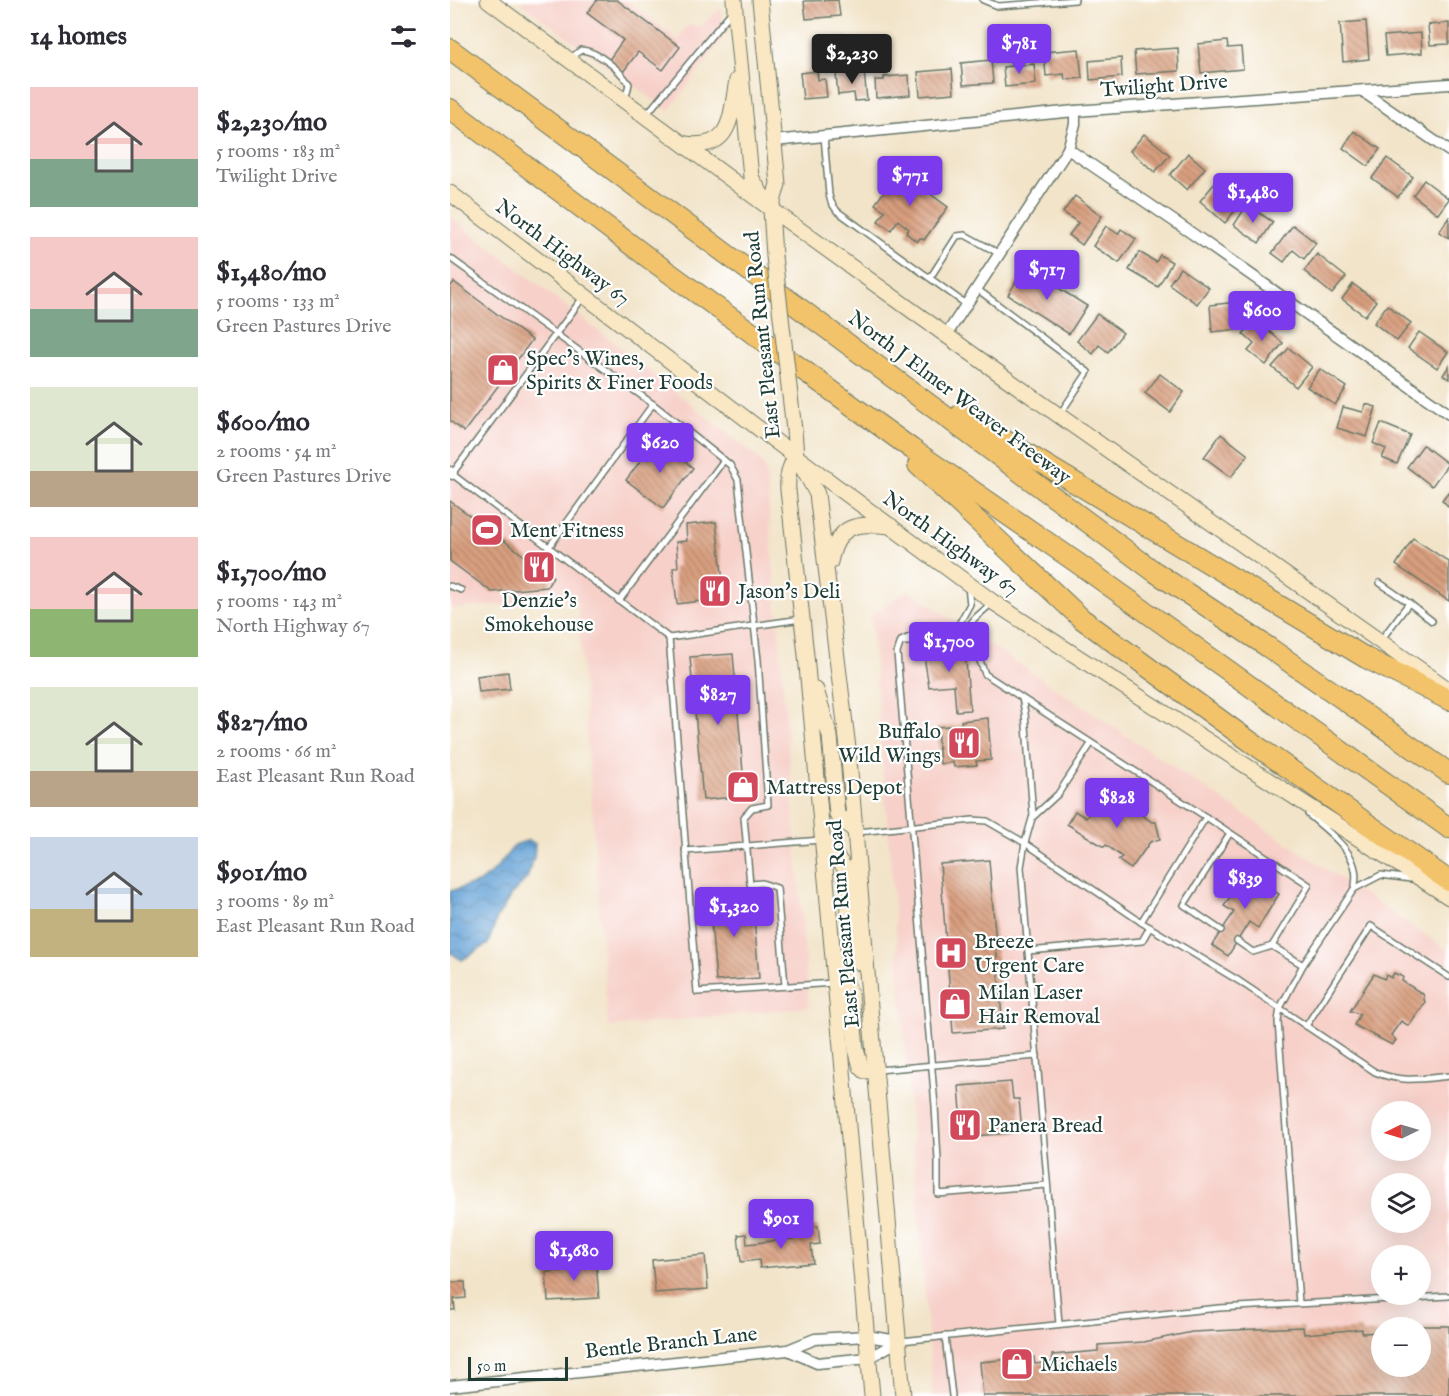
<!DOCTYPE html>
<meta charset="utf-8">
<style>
:root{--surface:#fff;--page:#f7f7f7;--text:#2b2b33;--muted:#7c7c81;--accent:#7c3aed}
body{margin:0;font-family:"IM FELL English",serif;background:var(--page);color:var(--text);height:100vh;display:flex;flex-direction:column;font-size:22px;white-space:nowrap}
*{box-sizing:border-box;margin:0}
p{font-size:20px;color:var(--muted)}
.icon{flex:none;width:33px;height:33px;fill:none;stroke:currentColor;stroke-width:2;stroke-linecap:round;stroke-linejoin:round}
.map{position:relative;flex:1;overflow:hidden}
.panel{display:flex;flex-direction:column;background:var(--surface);width:450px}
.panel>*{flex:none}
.needle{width:39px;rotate:265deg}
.tools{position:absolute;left:921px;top:1101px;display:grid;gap:12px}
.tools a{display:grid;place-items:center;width:60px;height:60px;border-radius:50%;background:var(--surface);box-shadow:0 6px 24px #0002;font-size:30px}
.scale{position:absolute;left:18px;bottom:15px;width:100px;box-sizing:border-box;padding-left:6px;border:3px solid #1f3d34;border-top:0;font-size:16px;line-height:21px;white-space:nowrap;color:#1f3d34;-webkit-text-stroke:4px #fff;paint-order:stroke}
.price{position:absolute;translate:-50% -51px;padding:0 14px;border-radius:6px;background:var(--accent);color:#fff;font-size:20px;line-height:39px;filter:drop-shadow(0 2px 3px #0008)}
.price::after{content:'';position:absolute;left:50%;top:36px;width:18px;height:14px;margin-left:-9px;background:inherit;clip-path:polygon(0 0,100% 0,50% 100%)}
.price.active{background:#222;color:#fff}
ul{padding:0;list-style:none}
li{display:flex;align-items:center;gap:18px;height:150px;padding:0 30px}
li span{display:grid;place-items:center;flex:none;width:168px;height:120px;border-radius:0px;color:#555}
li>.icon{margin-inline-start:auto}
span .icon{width:72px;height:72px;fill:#fffc;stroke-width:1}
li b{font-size:26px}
h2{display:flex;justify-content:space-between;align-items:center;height:72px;padding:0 30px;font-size:26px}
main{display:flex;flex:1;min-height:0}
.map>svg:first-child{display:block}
</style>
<main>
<section class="panel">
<h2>14 homes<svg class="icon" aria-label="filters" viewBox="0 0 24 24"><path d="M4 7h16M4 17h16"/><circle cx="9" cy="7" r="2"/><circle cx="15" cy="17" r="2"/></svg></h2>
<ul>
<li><span style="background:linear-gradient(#f6c9c9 60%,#7fa58c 0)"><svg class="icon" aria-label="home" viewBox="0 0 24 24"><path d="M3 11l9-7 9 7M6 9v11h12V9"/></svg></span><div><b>$2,230/mo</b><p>5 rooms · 183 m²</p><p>Twilight Drive</p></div></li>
<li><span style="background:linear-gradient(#f6c9c9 60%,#7fa58c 0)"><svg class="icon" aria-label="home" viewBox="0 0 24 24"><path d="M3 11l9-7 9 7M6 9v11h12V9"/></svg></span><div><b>$1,480/mo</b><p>5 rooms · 133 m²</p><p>Green Pastures Drive</p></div></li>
<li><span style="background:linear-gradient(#dfe7d0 70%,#b9a48a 0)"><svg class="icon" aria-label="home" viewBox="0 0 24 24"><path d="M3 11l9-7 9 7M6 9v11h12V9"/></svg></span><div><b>$600/mo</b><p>2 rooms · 54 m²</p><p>Green Pastures Drive</p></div></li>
<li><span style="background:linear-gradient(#f6c9c9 60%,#8fb573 0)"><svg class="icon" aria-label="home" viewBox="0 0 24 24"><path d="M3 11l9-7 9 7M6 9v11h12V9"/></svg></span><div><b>$1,700/mo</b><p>5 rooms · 143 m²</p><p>North Highway 67</p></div></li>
<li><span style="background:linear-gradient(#dfe7d0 70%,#b9a48a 0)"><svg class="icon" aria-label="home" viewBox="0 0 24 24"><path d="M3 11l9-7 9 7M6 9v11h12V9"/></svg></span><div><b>$827/mo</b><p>2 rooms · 66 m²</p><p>East Pleasant Run Road</p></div></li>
<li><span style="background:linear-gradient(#c9d6e8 60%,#c2b280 0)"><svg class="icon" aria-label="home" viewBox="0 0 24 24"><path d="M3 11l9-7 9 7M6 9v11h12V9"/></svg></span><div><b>$901/mo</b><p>3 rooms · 89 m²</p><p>East Pleasant Run Road</p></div></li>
</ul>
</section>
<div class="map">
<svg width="999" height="1396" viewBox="0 0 999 1396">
<defs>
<pattern id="water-waves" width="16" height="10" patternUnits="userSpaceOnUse" patternTransform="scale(1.5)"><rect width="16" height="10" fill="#65a2d6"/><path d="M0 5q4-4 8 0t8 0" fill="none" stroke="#5385ae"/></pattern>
<pattern id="building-back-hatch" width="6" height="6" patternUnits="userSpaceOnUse" patternTransform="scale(1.5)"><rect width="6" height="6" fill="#d99f7f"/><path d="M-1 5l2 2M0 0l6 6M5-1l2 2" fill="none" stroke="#af8369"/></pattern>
</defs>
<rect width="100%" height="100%" fill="#fff"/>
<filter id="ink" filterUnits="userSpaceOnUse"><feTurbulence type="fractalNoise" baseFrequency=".0167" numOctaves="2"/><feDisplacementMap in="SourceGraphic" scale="12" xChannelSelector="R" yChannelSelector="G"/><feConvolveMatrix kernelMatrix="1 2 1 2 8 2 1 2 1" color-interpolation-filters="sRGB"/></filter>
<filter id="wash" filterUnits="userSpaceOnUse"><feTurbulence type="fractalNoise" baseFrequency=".008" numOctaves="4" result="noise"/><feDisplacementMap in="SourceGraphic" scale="24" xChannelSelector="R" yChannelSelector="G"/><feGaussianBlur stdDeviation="1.35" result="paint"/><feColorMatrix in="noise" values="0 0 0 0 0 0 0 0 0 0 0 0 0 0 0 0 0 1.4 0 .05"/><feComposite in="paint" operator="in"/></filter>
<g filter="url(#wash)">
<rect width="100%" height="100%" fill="#f2e4c9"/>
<g fill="#f7d0c9" fill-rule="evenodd">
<path d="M74 0H176L228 39 238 25 251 26 271 8 273 38 219 111 71 3Z"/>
<path d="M0 217 172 349 308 458 316 472 359 1007 158 1027 127 598 0 609Z"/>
<path d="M458 590 999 951V1396H483L421 616ZM932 1112H970V1150H932ZM932 1184H970V1222H932ZM932 1256H970V1294H932ZM932 1328H970V1366H932Z"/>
</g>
<path fill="url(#water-waves)" stroke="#427085" stroke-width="1.5" d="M79 840 85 844 84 857 77 878 61 895 47 918 38 944 12 960 0 952V891L28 883 45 870 65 845Z"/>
<g id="blocks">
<g fill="url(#building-back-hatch)">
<path d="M147 0H167L230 47 213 70 188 52 173 72 158 61 173 40 137 13Z"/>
<path d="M388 0 390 16 356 19 354 1Z"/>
<path d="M916 21 919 59 893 62 890 23Z"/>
<path d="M999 23V44L980 45 978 25Z"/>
<path d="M971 33 972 53 936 56 934 36Z"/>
<path d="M397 37 398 52 383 54 382 39Z"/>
<path d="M777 41 778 48 791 47 793 69 751 73 748 44Z"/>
<path d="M728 48 729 71 686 74 684 51Z"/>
<path d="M629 49 632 78 615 80 614 74 596 76 594 52Z"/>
<path d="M671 58 672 77 640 80 639 61Z"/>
<path d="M541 60 543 83 513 85 511 63Z"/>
<path d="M584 64 586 84 555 87 553 67Z"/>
<path d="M502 69 504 93 470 96 468 72Z"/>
<path d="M367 71 368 80 375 79 377 97 353 99 350 73Z"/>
<path d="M414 71 417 100 405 101 404 93 388 95 386 74Z"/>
<path d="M459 75 460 95 426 98 425 80H434V77Z"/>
<path d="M904 131 930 149 918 166 893 148Z"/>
<path d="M694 134 720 155 705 172 680 151Z"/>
<path d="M738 153 755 168 737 190 720 175Z"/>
<path d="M937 158 963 177 948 197 922 178Z"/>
<path d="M449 171 498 207 474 240 470 238 467 242 456 233 459 229 448 220 441 230 428 221 435 211 425 204Z"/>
<path d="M974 180 999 199 988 214 963 195Z"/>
<path d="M764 184 780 197 782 194 792 202 775 223 750 201Z"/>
<path d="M625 196 652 216 632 245 619 235 628 223 613 212Z"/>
<path d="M797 205 823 222 809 243 784 225Z"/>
<path d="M999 217V238L989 232Z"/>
<path d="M843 225 866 243 854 259 843 250 834 262 822 253Z"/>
<path d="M656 226 668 234 671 229 686 239 669 263 643 246Z"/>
<path d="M689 252 706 262 710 255 722 262 708 287 679 270Z"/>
<path d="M867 254 896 277 882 294 854 271Z"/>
<path d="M575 267 637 306 619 334 558 295Z"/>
<path d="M730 268 759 288 747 304 719 284Z"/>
<path d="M4 282 82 340 14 432 0 421V287Z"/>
<path d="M903 284 926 301 915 316 892 299Z"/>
<path d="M788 302 790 329 762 332 760 305Z"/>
<path d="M937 305 961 323 947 341 924 323Z"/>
<path d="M647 314 673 333 658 352 649 345 643 354 627 341Z"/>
<path d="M805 320 833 343 816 365 798 351 804 344 793 334Z"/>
<path d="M969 332 998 352 987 368 958 348Z"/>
<path d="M839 348 862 367 846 387 822 367Z"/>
<path d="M999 366V379L993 375Z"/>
<path d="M870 369 897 387 885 405 857 387Z"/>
<path d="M710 374 734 392 720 412 695 393Z"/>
<path d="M916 404 926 407 917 437 887 428 893 407 913 412Z"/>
<path d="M931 423 960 435 947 464 932 458 936 449 923 443Z"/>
<path d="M771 434 798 455 781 477 754 457Z"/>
<path d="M206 440 243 468 213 508 176 480Z"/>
<path d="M973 445 998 464 982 486 957 467Z"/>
<path d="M999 491V507L992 500Z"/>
<path d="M0 501 103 577 97 587 42 592 0 561Z"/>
<path d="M266 522 275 598 227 604 223 568 228 567 226 542 237 541 236 525Z"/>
<path d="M963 538 999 562V601L946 565Z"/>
<path d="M487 649 490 651 515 649 520 710 506 711 504 685 479 687 473 650Z"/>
<path d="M283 654 295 796 253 800 240 657Z"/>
<path d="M58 672 60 689 29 692 27 676Z"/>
<path d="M538 718 541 760 526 761 527 765 504 767 503 762 490 764 487 727 512 725 511 721Z"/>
<path d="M653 793 677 810 680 807 702 822H706L710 839 700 842 681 869 668 860 672 857 656 845 654 847 617 824 625 811 636 818Z"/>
<path d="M539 860 553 1029 503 1033 490 864Z"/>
<path d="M796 873 804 878H814L817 881 820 889 829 894 808 928 799 922 778 956 762 945 784 912 774 906Z"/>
<path d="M302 894 309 978 266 981 259 897Z"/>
<path d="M944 973 953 977 952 981 973 994 975 1003 959 1026 951 1021 941 1035 946 1040 942 1045 904 1025 910 1014 900 1011 924 974 934 979 936 975 941 978Z"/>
<path d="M561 1082 563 1099H569L572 1132 513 1137 509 1086Z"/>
<path d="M368 1226 370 1244 361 1245 363 1263 310 1268 309 1260 291 1262 288 1235 296 1234 297 1244 349 1238 348 1228Z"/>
<path d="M255 1255 258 1289 205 1293 202 1260Z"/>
<path d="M146 1260 149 1298 98 1301 96 1272 118 1270 117 1263Z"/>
<path d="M0 1282H15L16 1298 4 1299 5 1310H0Z"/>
<path d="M970 1326H999V1396H533L530 1362 584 1357 585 1364 603 1362 602 1355 648 1351V1345L694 1342 742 1332 853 1327 854 1334 912 1329V1333L932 1332V1366H970Z"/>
</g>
</g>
</g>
<g filter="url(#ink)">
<use href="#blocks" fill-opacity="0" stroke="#697768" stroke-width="1.5"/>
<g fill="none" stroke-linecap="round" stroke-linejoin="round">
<g stroke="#697768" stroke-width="8">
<g id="lane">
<path d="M533 0 548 6 625 0"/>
<path d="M121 58 131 50C148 51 170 70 179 84L175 100"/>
<path d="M196 115 282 11"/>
<path d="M374 136 379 195 381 202 387 211 517 305"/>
<path d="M0 258 203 404 280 465 288 480 308 660 318 805 302 808 294 817 300 884 312 883 327 888 335 986"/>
<path d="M480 278 507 236 515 235 550 254"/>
<path d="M527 289 638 372 610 414"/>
<path d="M134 296 2 474 219 638 351 619"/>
<path d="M99 547 203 404"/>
<path d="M930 583 959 603 931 640"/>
<path d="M0 586 11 590"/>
<path d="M518 587 520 604 508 626 498 632 464 635 451 641 447 653 485 1106 488 1160V1194L597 1185"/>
<path d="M169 601 274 460"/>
<path d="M959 603 982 621"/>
<path d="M508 626 517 640 525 648 535 674 572 698 575 713 583 815 575 843 571 867 609 1324"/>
<path d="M511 635 525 618 542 603"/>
<path d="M219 638 247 992 384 983"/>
<path d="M453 642C474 643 496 635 517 640"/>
<path d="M572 698 756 817"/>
<path d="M583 817 608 794 641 744"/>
<path d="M408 832 523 820 537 821 575 843 691 922 789 981 925 1072C951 1083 971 1079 999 1076"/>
<path d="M235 851 371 840"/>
<path d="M904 889 931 875 961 879"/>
<path d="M691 922 756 817 859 885 822 946 803 952 787 941"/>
<path d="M771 930 734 905 780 833"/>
<path d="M822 946 853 965 830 1008 828 1021 849 1303"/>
<path d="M578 951 692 941 700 927"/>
<path d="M853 965 904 889C914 855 881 835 858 814"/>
<path d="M856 1026 921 926 999 977"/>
<path d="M428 1070 587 1056"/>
<path d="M495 1336 502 1396"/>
<path d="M451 1341 769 1308 999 1296"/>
</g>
</g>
<g stroke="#697768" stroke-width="13">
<g id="street">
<path d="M912 91 999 151"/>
<path d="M324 141 625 111 999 84"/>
<path d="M618 149 740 232 999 414"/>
<path d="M497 334 618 149 625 124V111"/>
<path d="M0 472 2 474"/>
<path d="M338 1350 367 1363 419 1358 448 1341"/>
<path d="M0 1386 338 1350 365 1339 417 1336 448 1341"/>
</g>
</g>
<g stroke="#697768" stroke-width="17">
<g id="secondary">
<path d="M38 0 321 209 550 374 999 690"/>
<path d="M284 0 301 177 316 202"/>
<path d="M310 0 328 184 321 209 324 256"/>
<path d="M235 144C283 150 280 117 287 80"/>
<path d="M0 193 329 444 543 602 999 897"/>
<path d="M344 430 346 456 367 494 398 748 453 1396"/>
<path d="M346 456C339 467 337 476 338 490L356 655 422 1396"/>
<path d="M380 562C388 523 406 523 441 526"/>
<path d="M366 690 380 736 387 815 406 832"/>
<path d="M373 840 395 868 400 923 410 963"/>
<path d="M387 964 401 994 406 1049 411 1067 415 1071 426 1070"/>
</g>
</g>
<g stroke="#697768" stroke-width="22">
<g id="highway">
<path d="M0 49 705 572 818 647 999 773"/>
<path d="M0 109 200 259 462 449 626 562 999 828"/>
<path d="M511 414 916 658 999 700"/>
<path d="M468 465 632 619 784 730 999 881"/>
</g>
</g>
<use href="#lane" stroke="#fff" stroke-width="5"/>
<use href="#street" stroke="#fff" stroke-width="10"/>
<use href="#secondary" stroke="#fae7c3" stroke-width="15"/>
<use href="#highway" stroke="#f2c36a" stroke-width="20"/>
<g stroke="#697768" stroke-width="17" stroke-linecap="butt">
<path id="secondary-bridge" d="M324 256 344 430"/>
</g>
<use href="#secondary-bridge" stroke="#fae7c3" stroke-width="15"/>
</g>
</g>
<defs>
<g id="shop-square" transform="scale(1.725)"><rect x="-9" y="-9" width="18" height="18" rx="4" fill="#d1495b" stroke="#fff"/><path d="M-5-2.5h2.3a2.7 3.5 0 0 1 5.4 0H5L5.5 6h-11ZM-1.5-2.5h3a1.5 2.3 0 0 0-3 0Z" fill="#fff"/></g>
<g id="stadium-square" transform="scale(1.725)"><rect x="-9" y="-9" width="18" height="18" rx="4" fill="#d1495b" stroke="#fff"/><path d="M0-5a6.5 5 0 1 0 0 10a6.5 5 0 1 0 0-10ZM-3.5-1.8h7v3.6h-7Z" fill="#fff"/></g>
<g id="restaurant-square" transform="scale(1.725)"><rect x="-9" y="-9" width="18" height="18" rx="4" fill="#d1495b" stroke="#fff"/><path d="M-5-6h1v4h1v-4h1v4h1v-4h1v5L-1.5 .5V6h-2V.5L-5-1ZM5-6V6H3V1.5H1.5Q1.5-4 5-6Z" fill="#fff"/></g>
<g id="hospital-square" transform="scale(1.725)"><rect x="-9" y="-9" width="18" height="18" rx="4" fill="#d1495b" stroke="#fff"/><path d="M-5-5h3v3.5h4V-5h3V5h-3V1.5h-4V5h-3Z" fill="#fff"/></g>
</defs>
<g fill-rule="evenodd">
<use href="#shop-square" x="53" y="370"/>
<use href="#stadium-square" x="37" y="530"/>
<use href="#restaurant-square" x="89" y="567"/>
<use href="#restaurant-square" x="265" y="591"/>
<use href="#restaurant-square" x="514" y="743"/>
<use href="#shop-square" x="293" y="787"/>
<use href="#hospital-square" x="501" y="953"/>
<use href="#shop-square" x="505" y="1004"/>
<use href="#restaurant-square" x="515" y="1125"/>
<use href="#shop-square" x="567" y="1364"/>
</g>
<g text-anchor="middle" stroke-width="4.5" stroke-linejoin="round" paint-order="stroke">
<g font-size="21" fill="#1f3d34" stroke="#fff">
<text transform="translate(714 85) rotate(-4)" y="7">Twilight Drive</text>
<text transform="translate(113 252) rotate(37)" y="7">North Highway 67</text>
<text transform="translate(312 335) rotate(-96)" y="7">East Pleasant Run Road</text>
<text transform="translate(510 397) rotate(37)" y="7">North J Elmer Weaver Freeway</text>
<text transform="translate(501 543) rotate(36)" y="7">North Highway 67</text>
<text transform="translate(393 924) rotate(-95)" y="7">East Pleasant Run Road</text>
<text transform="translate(221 1342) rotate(-6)" y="7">Bentle Branch Lane</text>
</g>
<g font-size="21" fill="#1f3d34" stroke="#fff" text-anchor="start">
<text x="76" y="365">Spec's Wines,<tspan x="76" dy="24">Spirits &amp; Finer Foods</tspan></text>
<text x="60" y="537">Ment Fitness</text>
<text x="288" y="598">Jason's Deli</text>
<text x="89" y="607" text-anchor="middle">Denzie's<tspan x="89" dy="24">Smokehouse</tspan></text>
<text x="491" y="738" text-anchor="end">Buffalo<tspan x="491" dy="24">Wild Wings</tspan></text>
<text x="316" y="794">Mattress Depot</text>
<text x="524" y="948">Breeze<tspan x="524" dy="24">Urgent Care</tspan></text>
<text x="528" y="999">Milan Laser<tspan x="528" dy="24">Hair Removal</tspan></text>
<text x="538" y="1132">Panera Bread</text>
<text x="590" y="1371">Michaels</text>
</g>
</g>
</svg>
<div class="tools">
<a><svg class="needle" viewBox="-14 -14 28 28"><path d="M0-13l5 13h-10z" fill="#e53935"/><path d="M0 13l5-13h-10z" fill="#7c7c81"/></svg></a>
<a><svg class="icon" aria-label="layers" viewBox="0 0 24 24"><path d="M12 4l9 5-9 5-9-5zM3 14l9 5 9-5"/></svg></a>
<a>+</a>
<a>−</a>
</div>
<div class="scale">50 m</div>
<b class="price" style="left:569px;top:75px">$781</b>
<b class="price active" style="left:402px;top:85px">$2,230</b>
<b class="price" style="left:460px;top:207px">$771</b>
<b class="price" style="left:803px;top:224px">$1,480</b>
<b class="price" style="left:597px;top:301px">$717</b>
<b class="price" style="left:812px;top:342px">$600</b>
<b class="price" style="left:210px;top:474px">$620</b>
<b class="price" style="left:499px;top:673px">$1,700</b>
<b class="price" style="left:268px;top:726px">$827</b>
<b class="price" style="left:667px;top:829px">$828</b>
<b class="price" style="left:795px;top:910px">$839</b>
<b class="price" style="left:284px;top:938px">$1,320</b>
<b class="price" style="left:331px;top:1250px">$901</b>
<b class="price" style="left:124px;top:1282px">$1,680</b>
</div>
</main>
